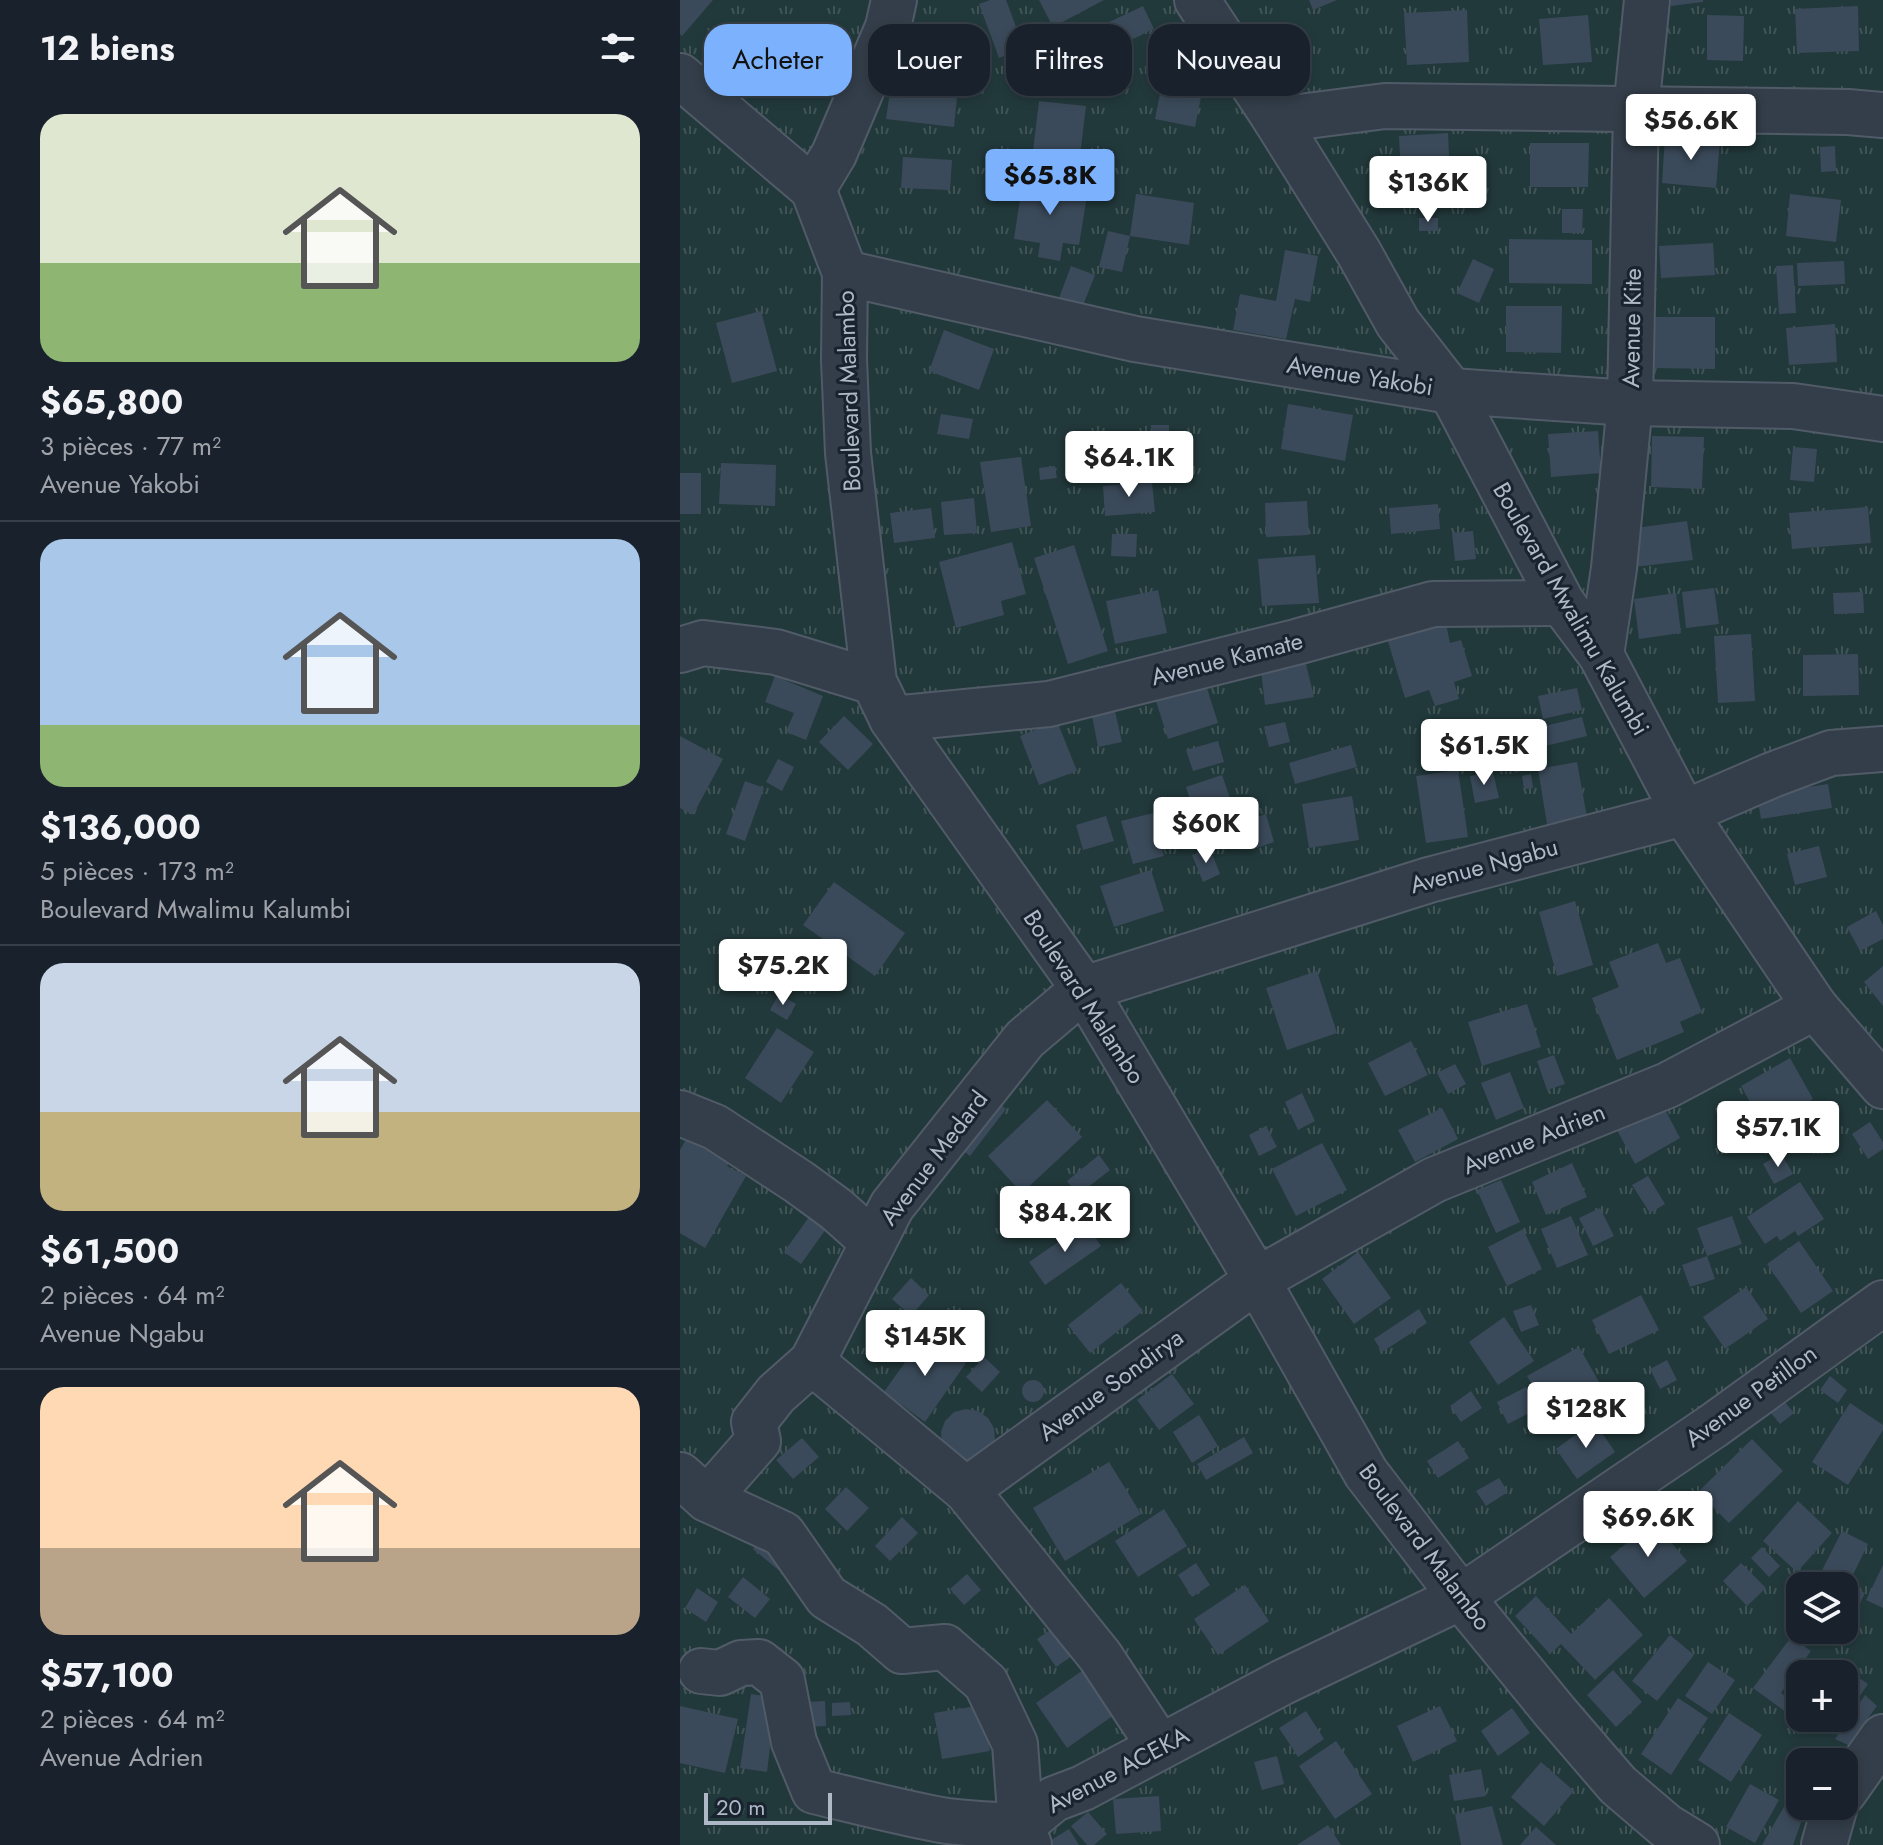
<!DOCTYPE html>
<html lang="fr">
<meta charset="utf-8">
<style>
:root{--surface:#18212c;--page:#212934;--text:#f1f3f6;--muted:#9fa3a9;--line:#363e48;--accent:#7cb2fd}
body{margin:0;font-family:Jost,sans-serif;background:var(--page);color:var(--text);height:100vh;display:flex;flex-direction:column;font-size:30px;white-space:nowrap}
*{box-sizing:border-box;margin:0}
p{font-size:26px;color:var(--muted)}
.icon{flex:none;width:44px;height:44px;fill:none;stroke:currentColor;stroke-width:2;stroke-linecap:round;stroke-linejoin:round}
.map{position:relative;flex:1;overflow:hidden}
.side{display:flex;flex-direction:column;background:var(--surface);width:680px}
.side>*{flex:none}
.banner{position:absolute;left:24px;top:24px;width:760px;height:72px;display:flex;gap:16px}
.buttons{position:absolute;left:1106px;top:1572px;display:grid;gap:16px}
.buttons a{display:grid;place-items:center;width:72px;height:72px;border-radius:16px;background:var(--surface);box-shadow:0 4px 12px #0003,0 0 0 2px var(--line);font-size:40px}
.scale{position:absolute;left:24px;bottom:20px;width:128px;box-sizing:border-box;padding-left:8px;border:4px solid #aeb8c7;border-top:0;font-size:22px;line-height:28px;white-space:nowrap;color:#aeb8c7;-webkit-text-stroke:6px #19232f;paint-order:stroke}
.price{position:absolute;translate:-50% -68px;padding:0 18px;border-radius:8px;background:#fff;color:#222;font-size:26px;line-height:52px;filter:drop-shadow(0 2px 4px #0008)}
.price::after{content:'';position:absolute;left:50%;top:48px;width:24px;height:18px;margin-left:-12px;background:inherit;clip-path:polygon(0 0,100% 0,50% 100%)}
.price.selected{background:var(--accent);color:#111}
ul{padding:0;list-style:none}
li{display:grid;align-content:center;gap:16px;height:424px;padding:0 40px}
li+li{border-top:2px solid var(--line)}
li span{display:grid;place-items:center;height:248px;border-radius:24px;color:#555}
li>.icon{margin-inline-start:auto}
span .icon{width:144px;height:144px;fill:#fffc;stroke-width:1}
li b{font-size:34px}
h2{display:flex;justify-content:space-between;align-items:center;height:96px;padding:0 40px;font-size:34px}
.chip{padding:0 28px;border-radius:24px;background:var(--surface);box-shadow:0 4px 12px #0003,0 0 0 2px var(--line);font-size:28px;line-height:72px}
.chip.selected{background:var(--accent);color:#111}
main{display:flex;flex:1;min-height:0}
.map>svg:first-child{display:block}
</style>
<main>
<section class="side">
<h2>12 biens<svg class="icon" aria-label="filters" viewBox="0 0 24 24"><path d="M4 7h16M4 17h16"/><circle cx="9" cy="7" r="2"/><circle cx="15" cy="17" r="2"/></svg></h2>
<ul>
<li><span style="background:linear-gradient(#dfe7d0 60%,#8fb573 0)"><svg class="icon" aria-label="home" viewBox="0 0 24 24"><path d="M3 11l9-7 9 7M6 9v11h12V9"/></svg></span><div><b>$65,800</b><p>3 pièces · 77 m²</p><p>Avenue Yakobi</p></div></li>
<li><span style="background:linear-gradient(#a9c7e8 75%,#8fb573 0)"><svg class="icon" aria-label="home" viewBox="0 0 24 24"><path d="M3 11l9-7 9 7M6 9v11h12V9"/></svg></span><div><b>$136,000</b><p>5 pièces · 173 m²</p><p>Boulevard Mwalimu Kalumbi</p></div></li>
<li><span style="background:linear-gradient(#c9d6e8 60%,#c2b280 0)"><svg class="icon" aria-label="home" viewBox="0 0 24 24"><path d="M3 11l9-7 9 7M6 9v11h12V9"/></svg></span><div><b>$61,500</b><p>2 pièces · 64 m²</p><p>Avenue Ngabu</p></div></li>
<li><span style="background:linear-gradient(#ffd9b3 65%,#b9a48a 0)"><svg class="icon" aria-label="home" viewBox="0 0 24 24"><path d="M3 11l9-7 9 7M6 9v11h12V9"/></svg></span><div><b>$57,100</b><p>2 pièces · 64 m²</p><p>Avenue Adrien</p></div></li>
</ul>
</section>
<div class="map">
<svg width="1203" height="1845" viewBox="0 0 1203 1845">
<defs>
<pattern id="park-tufts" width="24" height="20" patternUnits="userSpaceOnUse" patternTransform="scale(2)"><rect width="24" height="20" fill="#22393b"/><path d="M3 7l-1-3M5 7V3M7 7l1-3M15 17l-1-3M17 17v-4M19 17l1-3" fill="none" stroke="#405456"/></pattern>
</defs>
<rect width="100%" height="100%" fill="#202c3a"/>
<path fill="url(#park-tufts)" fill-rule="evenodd" d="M0 0H1203V1845H0ZM1120 1586H1164V1630H1120ZM1120 1674H1164V1718H1120ZM1120 1762H1164V1806H1120Z"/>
<g fill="#3b4a5a">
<path d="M0 0H33L2 36 0 34Z"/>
<path d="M310 0H326L344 48 319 58 299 4Z"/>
<path d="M359 0H424L373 27Z"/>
<path d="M629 0H657L633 10Z"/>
<path d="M990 0H1023V2L991 6Z"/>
<path d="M463 6 474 29 436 47 425 24Z"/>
<path d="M1178 6 1179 51 1117 53 1115 9Z"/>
<path d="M787 10 789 62 727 65 724 13Z"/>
<path d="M908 15 912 62 863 65 859 19Z"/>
<path d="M1027 15 1064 16 1063 61 1027 60Z"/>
<path d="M213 70 279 78 274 127 206 119Z"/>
<path d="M484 74 524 82 515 127 475 119Z"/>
<path d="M359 101 406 106 399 164 352 159Z"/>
<path d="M768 133 770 174 721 177 719 136Z"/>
<path d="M985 136 1040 140 1036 188 982 183Z"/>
<path d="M850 143H909L908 187H850Z"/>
<path d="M1155 146 1156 171 1141 172 1140 147Z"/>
<path d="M223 157 272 160 270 190 221 188Z"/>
<path d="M343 179 408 190 399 245 383 243 380 261 358 257 360 243 334 239Z"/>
<path d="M456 194 514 203 509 245 450 236Z"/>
<path d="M1110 194 1161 200 1156 242 1106 236Z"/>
<path d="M882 209H903L902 233H882Z"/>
<rect x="739" y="218" width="19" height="13"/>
<path d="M428 231 450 236 442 272 419 267Z"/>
<path d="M829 239 912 240V284L829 283Z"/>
<path d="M1033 243 1035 275 981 278 979 246Z"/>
<path d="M605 250 638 256 630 302 615 299 606 339 553 330 560 294 596 301Z"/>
<path d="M793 259 814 269 799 303 777 293Z"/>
<path d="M1164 261 1165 284 1118 286 1117 263Z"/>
<path d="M1113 265 1116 313 1099 314 1096 266Z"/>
<path d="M391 266 415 275 402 308 379 298Z"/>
<path d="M826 306H882L881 353 826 352Z"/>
<path d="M81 311 97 371 52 383 36 323Z"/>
<path d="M972 317H1035V369L972 368Z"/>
<path d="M1155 324 1157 362 1109 365 1106 328Z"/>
<path d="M264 330 314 349 299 390 249 371Z"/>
<path d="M608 404 673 415 665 461 601 449Z"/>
<path d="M261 414 293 419 289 439 257 434Z"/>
<rect x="471" y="425" width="18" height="11"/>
<path d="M918 431 921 473 871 477 868 434Z"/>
<path d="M972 436 1024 437 1022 489 971 487Z"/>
<path d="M1113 447 1137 449 1134 482 1110 480Z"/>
<path d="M435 450 436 462 419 463V451Z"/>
<path d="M341 457 351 526 311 532 300 462Z"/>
<path d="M41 463 96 465 95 506 39 504Z"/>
<path d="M375 466 377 478 360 480 359 468Z"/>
<rect x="0" y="473" width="21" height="41"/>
<path d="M472 482 475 512 425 516 423 486Z"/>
<path d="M294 498 297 533 264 535 261 502Z"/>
<path d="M627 501 629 535 586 537 585 503Z"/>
<path d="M758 504 760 529 711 534 709 508Z"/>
<path d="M1188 507 1191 543 1112 549 1109 513Z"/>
<path d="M251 508 255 538 214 543 210 513Z"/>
<path d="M1007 521 1013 560 946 568 941 530Z"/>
<path d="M793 531 796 559 775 561 772 533Z"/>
<path d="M432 534H457L456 557 431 556Z"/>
<path d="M332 542 346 594 321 601 324 615 276 628 259 562Z"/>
<path d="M394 545 428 651 388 664 354 558Z"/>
<path d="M635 555 639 603 582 606 578 559Z"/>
<path d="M1034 588 1039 624 1006 628 1002 592Z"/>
<path d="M478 590 487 633 435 644 426 601Z"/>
<path d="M1183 592 1184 613 1154 614 1153 593Z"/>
<path d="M996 593 1001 633 959 639 954 599Z"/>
<path d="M766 624 770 643 781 640 792 676 774 682 779 699 755 706 749 690 725 698 707 638Z"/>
<path d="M1071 634 1075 701 1038 703 1034 636Z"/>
<path d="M1178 654 1179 695 1123 696V655Z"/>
<path d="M626 664 634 697 585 705 581 671Z"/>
<path d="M95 676 143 696 126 740 106 732 114 713 85 702Z"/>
<path d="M525 682 538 723 488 739 475 698Z"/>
<path d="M897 688 902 710 863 719 858 696Z"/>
<path d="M435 711 442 742 418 747 412 716Z"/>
<path d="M164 716 193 744 168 770 139 742Z"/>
<path d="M902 717 907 736 865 746 861 727Z"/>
<path d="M377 721 397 771 359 785 340 736Z"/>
<path d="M605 722 610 742 589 747 584 727Z"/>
<path d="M786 732 789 756 771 759 768 734Z"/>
<path d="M0 736 43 759 13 815 0 808Z"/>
<path d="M538 741 544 762 513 771 506 750Z"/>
<path d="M671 745 677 767 615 784 609 763Z"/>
<path d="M846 747 851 768 835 773 829 752Z"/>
<path d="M98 759 114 767 102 791 86 782Z"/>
<path d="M897 762 907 817 867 824 858 769Z"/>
<path d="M778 770 788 837 746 843 736 776Z"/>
<path d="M813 772 819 798 795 803 790 776Z"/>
<path d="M851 774 853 788 844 789 842 776Z"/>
<path d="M542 775 557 818 520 830 506 787Z"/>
<path d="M65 781 84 788 65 841 46 834Z"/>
<path d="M1148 784 1152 808 1081 819 1077 795Z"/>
<path d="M672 796 679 840 629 848 622 804Z"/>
<path d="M473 813 484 856 453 864 441 821Z"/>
<path d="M586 814 594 842 574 849 565 821Z"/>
<path d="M426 816 434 841 403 850 396 825Z"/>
<path d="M1139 846 1147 877 1115 885 1107 854Z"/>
<path d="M530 848 540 874 523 882 512 855Z"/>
<path d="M471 870 484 911 434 927 420 886Z"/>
<path d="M154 882 225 933 195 976 123 925Z"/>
<path d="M895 901 913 965 877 976 859 912Z"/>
<path d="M1196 911 1203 925V939L1180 951 1167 927Z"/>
<path d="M978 943 986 963 1000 958 1022 1012 1000 1022 1004 1032 937 1060 912 998 939 987 929 962Z"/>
<path d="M1203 966V1006L1184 982Z"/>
<path d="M637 971 657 1033 607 1050 586 988Z"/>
<path d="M99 994 116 1004 107 1020 90 1010Z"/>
<path d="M847 1004 861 1047 802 1066 788 1022Z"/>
<path d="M97 1028 134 1052 101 1103 65 1078Z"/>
<path d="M731 1041 748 1075 705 1096 688 1063Z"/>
<path d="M874 1055 885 1084 867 1090 857 1061Z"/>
<path d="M1110 1058 1133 1099 1084 1127 1061 1086Z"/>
<path d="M775 1064 786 1084 768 1094 757 1073Z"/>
<path d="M830 1072 844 1108 816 1120 801 1083Z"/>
<path d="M622 1093 635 1121 618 1130 605 1102Z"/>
<path d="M367 1100 402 1137 342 1193 308 1156Z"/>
<path d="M317 1102 326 1109 290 1156 281 1149Z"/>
<path d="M981 1102 1000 1138 955 1164 936 1128Z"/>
<path d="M1140 1103 1151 1120 1110 1149 1098 1131Z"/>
<path d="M762 1108 778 1139 735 1162 718 1130Z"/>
<path d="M1190 1122 1203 1142V1149L1188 1159 1172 1134Z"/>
<path d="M586 1126 597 1147 579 1156 569 1135Z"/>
<path d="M1089 1131 1096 1144 1080 1153 1073 1139Z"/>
<path d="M8 1136 55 1153 47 1166 66 1176 25 1248 0 1233V1150Z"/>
<path d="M642 1143 667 1190 616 1216 592 1169Z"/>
<path d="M1101 1153 1113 1174 1094 1184 1083 1164Z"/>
<path d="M419 1155 430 1170 398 1195 387 1181Z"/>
<path d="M892 1163 907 1197 866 1215 852 1182Z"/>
<path d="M968 1176 985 1204 970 1213 952 1185Z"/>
<path d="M821 1180 840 1222 816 1233 797 1190Z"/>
<path d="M1120 1182 1144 1219 1118 1236 1115 1231 1100 1241 1097 1236 1085 1244 1067 1217Z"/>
<path d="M920 1208 934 1236 913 1246 899 1218Z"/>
<path d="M891 1216 908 1255 877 1268 861 1229Z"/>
<path d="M1052 1216 1062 1244 1027 1256 1017 1228Z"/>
<path d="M129 1217 146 1229 121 1264 104 1252Z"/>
<path d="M406 1223 421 1246 365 1285 349 1262Z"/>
<path d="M843 1229 862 1269 827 1286 808 1247Z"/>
<path d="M1119 1241 1153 1291 1121 1313 1087 1264Z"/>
<path d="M678 1252 711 1298 674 1324 642 1279Z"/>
<path d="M1027 1256 1035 1279 1010 1287 1002 1265Z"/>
<path d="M231 1278 249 1295 231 1316 212 1299Z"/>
<path d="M441 1283 463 1311 410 1353 388 1325Z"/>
<path d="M1066 1287 1088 1319 1045 1349 1023 1317Z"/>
<path d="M961 1295 979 1330 929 1354 912 1320Z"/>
<path d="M851 1305 859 1325 841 1332 833 1311Z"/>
<path d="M739 1309 747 1323 702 1352 694 1339Z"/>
<path d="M824 1317 854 1361 818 1385 789 1342Z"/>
<path d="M245 1334 286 1363 245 1422 204 1392Z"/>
<path d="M899 1347 922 1387 871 1417 847 1376Z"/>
<path d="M304 1357 320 1372 302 1392 286 1377Z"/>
<path d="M987 1360 997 1380 980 1389 970 1369Z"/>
<path d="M492 1374 514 1404 479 1430 457 1400Z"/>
<path d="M1150 1376 1167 1390 1158 1403 1140 1390Z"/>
<circle cx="353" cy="1391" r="11"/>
<path d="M846 1387 857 1409 828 1424 817 1402Z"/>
<path d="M791 1391 802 1408 781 1422 770 1406Z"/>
<path d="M1100 1396 1114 1413 1100 1424 1086 1407Z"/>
<path d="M1170 1403 1203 1425V1430L1168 1485 1132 1462Z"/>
<path d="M286 1409 298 1411 308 1418 314 1428 315 1440 310 1452 290 1464 278 1462 262 1445 261 1432 265 1421 274 1412Z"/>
<path d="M519 1415 538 1446 512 1463 493 1432Z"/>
<path d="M914 1421 935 1452 897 1479 876 1449Z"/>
<path d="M564 1437 573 1453 526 1480 517 1464Z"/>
<path d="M122 1438 139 1457 113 1479 96 1460Z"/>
<path d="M1072 1439 1103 1471 1049 1523 1018 1492Z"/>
<path d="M778 1441 789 1458 758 1478 747 1461Z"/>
<path d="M429 1462 461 1514 385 1561 353 1508Z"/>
<path d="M819 1478 828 1492 806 1506 796 1491Z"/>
<path d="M166 1487 189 1508 167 1531 145 1509Z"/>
<path d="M1118 1501 1152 1533 1117 1572 1083 1541Z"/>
<path d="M484 1509 507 1546 458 1577 435 1541Z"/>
<path d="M222 1517 238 1533 210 1561 195 1546Z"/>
<path d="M973 1521 1007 1561 964 1598 930 1557Z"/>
<path d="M1162 1531 1188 1544 1168 1585 1185 1593 1173 1618 1164 1614V1586H1134Z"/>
<path d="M83 1536 111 1560 101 1572 73 1549Z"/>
<path d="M1082 1547 1100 1566 1089 1577 1071 1558Z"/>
<path d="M516 1563 530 1585 512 1597 498 1575Z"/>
<path d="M1061 1563 1086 1588 1067 1606 1043 1581Z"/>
<path d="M1203 1565V1608L1186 1600Z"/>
<path d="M287 1574 301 1590 284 1605 270 1589Z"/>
<path d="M63 1577 90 1599 75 1618 48 1597Z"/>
<path d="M565 1585 589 1621 538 1655 514 1619Z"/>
<path d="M17 1588 38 1602 26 1622 5 1608Z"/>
<path d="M856 1596 891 1634 929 1598 963 1635 915 1680 881 1644 870 1654 835 1616Z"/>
<path d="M382 1622 401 1650 376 1667 357 1639Z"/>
<path d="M990 1635 1014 1655 977 1701 952 1681Z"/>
<path d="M1111 1637 1131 1651 1101 1693 1117 1705 1110 1715 1073 1688Z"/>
<path d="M1028 1662 1055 1680 1032 1714 1005 1696Z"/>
<path d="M1160 1665 1188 1684 1156 1731 1138 1718H1164V1674H1154Z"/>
<path d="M403 1670 434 1715 387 1748 356 1703Z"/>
<path d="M933 1670 962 1702 936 1727 907 1695Z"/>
<path d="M71 1694 96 1698 87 1772 60 1768Z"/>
<path d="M1185 1695 1197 1706 1168 1745 1155 1739Z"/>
<path d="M998 1698 1028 1718 991 1775 961 1754Z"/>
<path d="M145 1701 146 1726 127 1727 126 1702Z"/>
<path d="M170 1702 171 1715 152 1716V1703Z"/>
<path d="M302 1705 310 1751 262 1759 254 1713Z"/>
<path d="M0 1706 58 1719 45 1773 0 1763Z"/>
<path d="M760 1706 777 1741 733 1762 717 1726Z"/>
<path d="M832 1708 850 1733 818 1756 801 1731Z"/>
<path d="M626 1711 644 1739 618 1757 599 1728Z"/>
<path d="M1049 1713 1082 1735 1051 1782 1018 1760Z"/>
<path d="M656 1741 692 1794 655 1819 619 1766Z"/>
<path d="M597 1756 604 1784 582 1790 574 1762Z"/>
<path d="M861 1762 894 1791 864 1826 831 1797Z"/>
<path d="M801 1769 806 1796 774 1801 769 1775Z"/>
<path d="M1070 1784 1099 1800 1075 1843 1046 1827Z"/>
<path d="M1113 1791 1120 1796V1806H1127L1113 1845H1082Z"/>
<path d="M479 1796 481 1831 436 1834 433 1799Z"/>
<path d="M812 1806 823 1845H781L775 1814Z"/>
<path d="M408 1812 427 1834 414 1845H407L391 1826Z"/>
<path d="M648 1825 661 1845H617Z"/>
<path d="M856 1827 876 1845H840Z"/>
<path d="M389 1829 399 1845H363Z"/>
</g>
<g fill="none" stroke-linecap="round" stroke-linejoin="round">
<g stroke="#515b68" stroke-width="48">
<g id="minor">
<path d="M517 0 596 120 679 253 718 323 771 391 882 603 921 655 1004 813 1135 1007 1203 1086"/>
<path d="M0 76 133 189 165 273 164 360 168 453 194 682 212 719 404 989 577 1280 686 1473 781 1597 876 1713 938 1785 986 1826 1017 1845"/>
<path d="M596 120 705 106 1168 112 1203 115"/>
<path d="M133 189 154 154 208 27 214 0"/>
<path d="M165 273 455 339 771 391 950 403 1113 406 1203 419"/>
<path d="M0 650 23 643 96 652 194 682"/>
<path d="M921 655 934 568 950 403 956 110 967 0"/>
<path d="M212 719 369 704 616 642 753 604 882 603"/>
<path d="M0 1113 35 1127 119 1182 156 1209 193 1242"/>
<path d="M132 1362 286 1490 420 1656 480 1747"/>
<path d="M0 1475 27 1499 103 1534 147 1597 192 1625 222 1651 265 1647 306 1683 335 1744 341 1826 349 1845"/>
<path d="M286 1490 577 1280 754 1180 988 1085 1135 1007"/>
<path d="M27 1499 78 1441 74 1422 96 1394 132 1362 212 1206 345 1039 404 989 749 880 1004 813 1092 775 1151 753 1203 749"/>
<path d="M21 1671 40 1673 61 1663 79 1662 102 1680 114 1742 134 1791C176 1801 218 1812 261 1820 287 1824 314 1825 341 1826L374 1799 403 1788 603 1682 781 1597 1033 1426 1203 1303"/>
<path d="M1164 1792 1203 1737"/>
<path d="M1144 1845 1155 1806"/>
</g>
</g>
<use href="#minor" stroke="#333e4a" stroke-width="44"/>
</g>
<g text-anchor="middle" stroke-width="6" stroke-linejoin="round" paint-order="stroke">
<g font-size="24" fill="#aeb8c7" stroke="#19232f">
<text transform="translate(952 328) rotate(-89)" y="8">Avenue Kite</text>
<text transform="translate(680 376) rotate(9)" y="8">Avenue Yakobi</text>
<text transform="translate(169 391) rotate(-92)" y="8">Boulevard Malambo</text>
<text transform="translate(891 609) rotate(60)" y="8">Boulevard Mwalimu Kalumbi</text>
<text transform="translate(547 659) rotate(-14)" y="8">Avenue Kamate</text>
<text transform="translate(804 866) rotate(-15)" y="8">Avenue Ngabu</text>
<text transform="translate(404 997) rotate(57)" y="8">Boulevard Malambo</text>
<text transform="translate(854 1139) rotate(-22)" y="8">Avenue Adrien</text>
<text transform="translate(254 1158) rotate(-53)" y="8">Avenue Medard</text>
<text transform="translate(431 1385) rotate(-36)" y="8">Avenue Sondirya</text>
<text transform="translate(1071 1396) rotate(-36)" y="8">Avenue Petillon</text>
<text transform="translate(745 1547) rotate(53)" y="8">Boulevard Malambo</text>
<text transform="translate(438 1770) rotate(-28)" y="8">Avenue ACEKA</text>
</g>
</g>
</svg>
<div class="buttons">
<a><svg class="icon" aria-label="layers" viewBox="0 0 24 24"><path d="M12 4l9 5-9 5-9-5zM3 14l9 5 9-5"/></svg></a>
<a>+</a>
<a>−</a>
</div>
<div class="scale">20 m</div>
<b class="price" style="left:1011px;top:162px">$56.6K</b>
<b class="price selected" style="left:370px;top:217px">$65.8K</b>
<b class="price" style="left:748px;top:224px">$136K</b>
<b class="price" style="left:449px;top:499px">$64.1K</b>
<b class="price" style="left:804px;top:787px">$61.5K</b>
<b class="price" style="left:526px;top:865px">$60K</b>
<b class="price" style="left:103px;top:1007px">$75.2K</b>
<b class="price" style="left:1098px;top:1169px">$57.1K</b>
<b class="price" style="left:385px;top:1254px">$84.2K</b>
<b class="price" style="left:245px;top:1378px">$145K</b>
<b class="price" style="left:906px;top:1450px">$128K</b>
<b class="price" style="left:968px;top:1559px">$69.6K</b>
<div class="banner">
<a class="chip selected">Acheter</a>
<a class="chip">Louer</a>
<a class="chip">Filtres</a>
<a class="chip">Nouveau</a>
</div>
</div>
</main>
